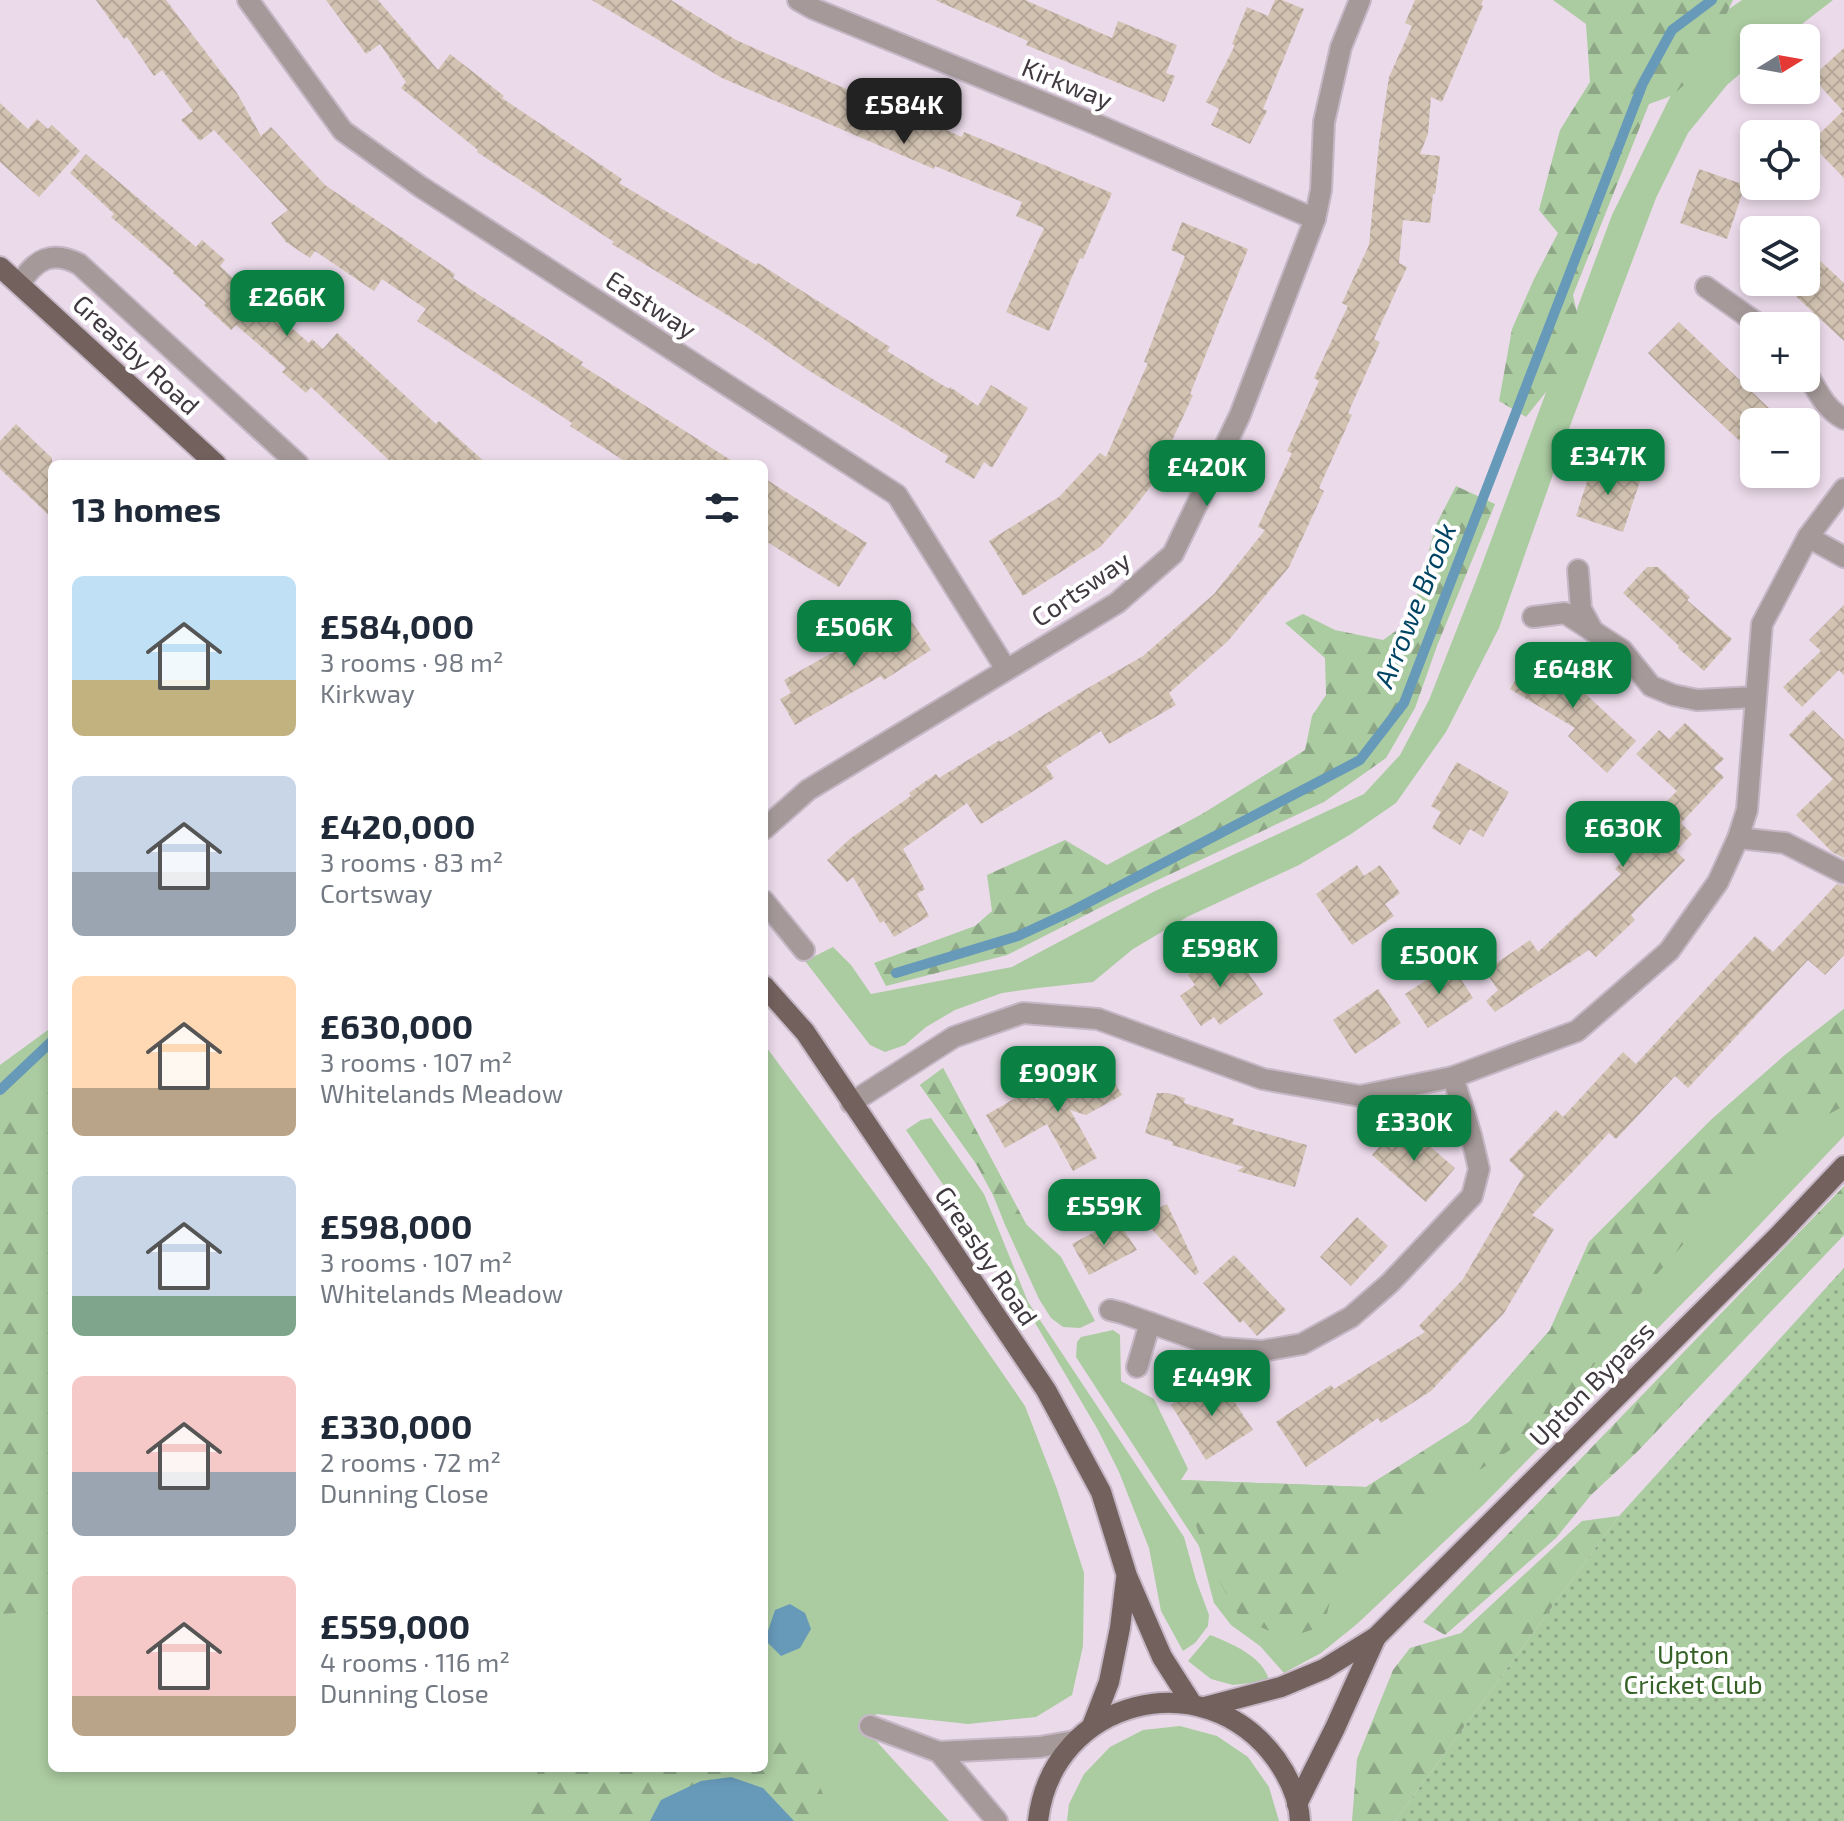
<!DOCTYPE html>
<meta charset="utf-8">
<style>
:root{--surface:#fff;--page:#f2f2f3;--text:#1f2937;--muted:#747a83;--accent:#0b8043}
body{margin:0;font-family:"Exo 2",sans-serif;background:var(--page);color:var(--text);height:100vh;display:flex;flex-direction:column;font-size:30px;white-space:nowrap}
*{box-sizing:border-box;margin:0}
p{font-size:26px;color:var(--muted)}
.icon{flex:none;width:44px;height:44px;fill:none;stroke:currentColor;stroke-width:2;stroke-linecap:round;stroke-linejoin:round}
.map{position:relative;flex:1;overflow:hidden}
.sheet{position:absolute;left:48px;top:460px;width:720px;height:1312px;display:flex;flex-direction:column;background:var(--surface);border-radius:12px;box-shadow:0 4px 12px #0003}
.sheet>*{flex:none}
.needle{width:52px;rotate:79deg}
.tools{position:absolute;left:1740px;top:24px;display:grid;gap:16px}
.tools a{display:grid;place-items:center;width:80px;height:80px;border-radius:12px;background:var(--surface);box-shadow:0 4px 12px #0003;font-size:40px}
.price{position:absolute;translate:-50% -68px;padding:0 18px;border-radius:16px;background:var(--accent);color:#fff;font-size:26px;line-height:52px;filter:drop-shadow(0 2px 4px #0008)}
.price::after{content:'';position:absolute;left:50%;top:48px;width:24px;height:18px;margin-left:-12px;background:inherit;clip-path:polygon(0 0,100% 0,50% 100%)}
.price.on{background:#222;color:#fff}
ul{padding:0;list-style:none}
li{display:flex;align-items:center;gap:24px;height:200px;padding:0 24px}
li span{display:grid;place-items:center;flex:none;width:224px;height:160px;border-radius:12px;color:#555}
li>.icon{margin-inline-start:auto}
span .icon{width:96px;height:96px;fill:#fffc;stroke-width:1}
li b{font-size:34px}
h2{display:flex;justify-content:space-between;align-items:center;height:96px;padding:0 24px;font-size:34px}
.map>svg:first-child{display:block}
</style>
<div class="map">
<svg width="1844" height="1821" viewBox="0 0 1844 1821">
<defs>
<pattern id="forest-firs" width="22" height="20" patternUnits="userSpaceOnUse" patternTransform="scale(2)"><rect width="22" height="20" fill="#abcba1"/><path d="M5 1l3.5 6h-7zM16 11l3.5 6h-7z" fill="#8da685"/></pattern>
<pattern id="park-dots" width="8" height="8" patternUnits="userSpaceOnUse" patternTransform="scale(2)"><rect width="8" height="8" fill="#abcba1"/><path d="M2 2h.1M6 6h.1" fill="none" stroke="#8da685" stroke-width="1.8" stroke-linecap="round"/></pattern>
<pattern id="building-cross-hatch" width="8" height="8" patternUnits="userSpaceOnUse" patternTransform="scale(2)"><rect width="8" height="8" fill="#d1c2b1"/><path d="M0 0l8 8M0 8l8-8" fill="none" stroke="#b4a799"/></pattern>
</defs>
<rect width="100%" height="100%" fill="#ebdaea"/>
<g fill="#abcba1">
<path d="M1742 0H1833L1784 38H1754V62L1727 85 1688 133 1656 198 1570 426 1499 628 1446 732 1396 803 1351 834 1299 865 1187 917 1133 949 1093 982 1037 988 1002 993 955 1010 926 1027 905 1045 885 1052 870 1045 805 961 833 947 851 965 871 994 1012 967 1153 892 1364 794 1400 755 1429 700 1477 578 1612 215 1670 97 1716 18Z"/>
<path d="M1844 1009V1136L1745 1240 1484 1504 1357 1624 1321 1653 1284 1673 1260 1646 1231 1625 1214 1603 1199 1546 1076 1357 1077 1342 1081 1337 1113 1330 1120 1335 1121 1381 1154 1399 1188 1469 1181 1480 1366 1487 1469 1422 1550 1330 1589 1242 1712 1119 1785 1055Z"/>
<path d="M52 1027V1768H764V1044L930 1268 1025 1406 1057 1489 1084 1573 1083 1646 1072 1695 1036 1717 968 1724 876 1714 868 1732 949 1821H0V1065Z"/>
<path d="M943 1068 1026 1224 1061 1257 1095 1321 1080 1328 1063 1327 1051 1318 1039 1299 1006 1227 993 1195 975 1162 920 1085Z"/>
<path d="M931 1118 984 1194 1028 1302 1184 1537 1196 1580 1209 1615 1208 1626 1195 1643 1183 1651 1161 1611 1149 1548 1119 1472 1098 1430 1024 1304 906 1130 921 1120Z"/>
<path d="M1210 1635C1231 1643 1264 1657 1269 1681L1233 1685 1211 1679 1188 1661Z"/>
<path d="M1180 1726 1217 1736 1248 1757 1269 1787 1279 1821H1067L1069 1804 1084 1774 1110 1747 1143 1730Z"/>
</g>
<g fill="url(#forest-firs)">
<path d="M1553 0H1733C1717 33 1703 74 1672 95 1665 99 1656 101 1649 104L1573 295 1581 332V348L1526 417 1499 401 1512 329 1534 279 1558 233 1539 210 1560 130 1590 82 1586 24Z"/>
<path d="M1456 486 1495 504 1437 646 1415 708 1386 758 1324 802 1113 901 1007 955 886 986 874 963 975 926 992 911 987 875 1065 840 1107 865 1202 814 1305 750 1312 716 1326 695 1325 658 1285 623 1303 614 1335 630 1383 640 1410 621 1436 525Z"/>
<path d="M1844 1009V1106L1771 1145 1642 1291 1579 1388 1510 1450 1421 1508 1371 1565 1332 1593 1324 1626 1286 1638 1240 1618 1208 1561 1181 1480 1366 1487 1469 1422 1550 1330 1589 1242 1712 1119 1785 1055Z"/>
<path d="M943 1068 1026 1224 1006 1227 994 1195 975 1162 920 1085Z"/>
<path d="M52 1083V1616L31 1612 0 1614V1123Z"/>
<path d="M1844 1186V1235L1636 1453 1591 1495 1556 1538 1445 1635 1423 1622Z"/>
<path d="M1619 1516 1395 1821H1352L1357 1759 1393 1670 1410 1648 1461 1633 1582 1521Z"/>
<path d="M764 1707 802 1743 834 1821H521L539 1768H764Z"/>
</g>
<path fill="url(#park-dots)" d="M1844 1268V1821H1395L1619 1516Z"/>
<g fill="#6799b9">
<path d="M790 1604 805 1613 811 1629 800 1648 781 1656 765 1640 775 1610Z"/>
<path d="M731 1777 763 1788 794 1821H650L661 1800 701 1781Z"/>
</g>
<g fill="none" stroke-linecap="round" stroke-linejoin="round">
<g stroke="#6799b9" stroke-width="10">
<path d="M896 973 1018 936 1072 911 1360 760 1404 703 1643 83 1672 30 1712 0"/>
<path d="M0 1090 52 1041"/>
</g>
</g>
<g fill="url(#building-cross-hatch)">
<path d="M96 0H166L237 93 261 136 271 127 325 185 455 274 453 278 583 362 581 365 737 464H629L570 426 572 423 417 321 426 309 382 279 374 291 315 251 310 258 286 242 271 223 288 210 214 130 200 141 181 120 193 111 162 70 154 76 127 37 124 39Z"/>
<path d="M326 0H378L438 70 450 54 504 96 502 98 622 179 619 183 756 265 758 263 890 347 887 351 949 389 950 387 978 406 991 385 1028 408 992 468 984 462 974 479 945 462 948 456 808 370 745 326 612 244 614 242 477 152 478 150 401 88 406 82 380 44 366 54Z"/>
<path d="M592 0H671L736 40 796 67 887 107 888 104 962 137 964 132 1112 193 1083 259 1080 258 1049 331 1006 312 1044 228 1016 216 1022 202 935 166 934 169 722 78Z"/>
<path d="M935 0H1025L1112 38 1118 21 1177 45 1166 73 1175 76 1164 102 1026 45 1028 41Z"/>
<path d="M1275 0H1282L1304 9 1263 109 1267 111 1250 144 1211 125 1219 109 1206 102 1235 45 1232 44 1247 7 1268 16Z"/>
<path d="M1415 0H1483L1481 5 1483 6 1442 102 1431 97 1428 134 1420 154 1440 156 1435 194H1433L1430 223 1403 220 1399 263 1407 267 1374 339 1380 342 1348 413 1352 415 1319 488 1324 491 1289 567 1228 641 1169 693 1176 705 1109 744 1101 731 1046 766 1054 778 981 824 967 803 903 849 925 889 917 894 929 916 894 937 884 921 880 923 853 877 847 882 827 860 851 838 911 796 909 793 936 774 939 778 1000 740 1001 742 1076 695 1143 656 1214 594 1265 530 1258 527 1292 453 1287 451 1319 381 1314 378 1348 306 1342 303 1369 245 1379 143 1389 77 1412 26 1405 23Z"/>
<path d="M1844 48V178L1810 143 1843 111 1812 77Z"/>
<path d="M0 103 28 129 37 119 48 129 52 125 80 151 39 197 0 162Z"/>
<path d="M86 154 196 247 202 240 225 260 220 266 269 313 271 310 309 343 312 339 323 349 337 333 436 424 439 421 487 464H393L311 387 306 393 282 372 286 368 236 325 231 330 204 305 206 303 173 273 174 271 111 217 114 214 70 173Z"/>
<path d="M1699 169 1745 185 1727 239 1680 223Z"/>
<path d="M1182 222 1248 249 1190 394 1193 395 1151 486 1127 517 1100 547 1023 596 989 541 1059 497 1100 453 1106 457 1148 363 1144 362 1185 256 1171 250Z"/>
<path d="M1816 257 1844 283V341L1788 289 1794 282H1806V269Z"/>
<path d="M1679 322 1772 411 1762 422H1754V430L1742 443 1686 391 1648 353Z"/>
<path d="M16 424 52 458V518L0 469V441Z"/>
<path d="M1593 463 1641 478 1623 532 1576 516Z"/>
<path d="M764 478 867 543 839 587 764 540Z"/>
<path d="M1647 567H1658L1690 597 1687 600 1732 639 1704 671 1678 648 1679 646 1623 593Z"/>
<path d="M1844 605V675L1839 670 1802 707 1783 687 1821 651 1809 640Z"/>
<path d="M905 612 931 650 884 680 881 676 795 725 780 699 791 693 784 680 837 650 840 655Z"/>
<path d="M1533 651 1579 679 1576 685 1636 741 1607 773 1568 736 1575 728 1510 689Z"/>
<path d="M1813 710 1844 740V858L1832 852 1796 815 1833 779 1789 735Z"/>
<path d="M1685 723 1724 759 1714 768 1724 777 1681 823 1692 834 1676 851 1685 860 1631 915 1635 920 1596 957 1589 950 1495 1012 1486 1001 1498 990 1485 971 1530 940 1538 952 1621 874 1615 869 1645 838 1637 831 1677 791 1636 754 1659 730 1669 739Z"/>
<path d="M1457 762 1509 792 1483 837 1470 829 1460 845 1432 828 1441 812 1431 806Z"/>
<path d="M1357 865 1364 876 1380 865 1400 893 1385 904 1394 916 1352 945 1316 894Z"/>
<path d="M1837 884 1844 886V955L1825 975 1808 960 1688 1088 1675 1076 1616 1139 1609 1133 1532 1215 1554 1229 1504 1313 1431 1391 1381 1423 1378 1418 1306 1467 1276 1422 1331 1385 1334 1389 1425 1332 1419 1326 1463 1279 1524 1175 1509 1160 1556 1110 1563 1117 1623 1052 1636 1064 1755 936 1773 952Z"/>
<path d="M1229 946 1263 994 1220 1025 1214 1017 1201 1026 1180 996 1195 985 1188 975Z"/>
<path d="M1451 964 1473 998 1428 1028 1405 994Z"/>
<path d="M1378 989 1401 1023 1355 1054 1333 1020Z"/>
<path d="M1103 1062 1122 1095 1086 1115 1070 1110 1097 1158 1073 1171 1047 1124 1005 1148 986 1115 1030 1090 1036 1100Z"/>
<path d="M1157 1093H1168L1185 1098 1184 1103 1234 1119 1232 1124 1307 1145 1295 1187 1237 1171 1244 1167 1172 1145 1173 1142 1145 1133Z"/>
<path d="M1398 1126 1408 1136 1412 1131 1455 1168 1426 1202 1372 1155Z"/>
<path d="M1167 1204 1199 1272 1195 1275 1140 1217Z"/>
<path d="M1357 1217 1388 1246 1351 1286 1320 1257Z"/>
<path d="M1117 1220 1137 1250 1089 1275 1072 1244Z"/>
<path d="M1234 1255 1286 1310 1257 1336 1243 1320 1240 1323 1203 1283Z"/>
<path d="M1217 1375 1253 1430 1206 1460 1171 1405Z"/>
</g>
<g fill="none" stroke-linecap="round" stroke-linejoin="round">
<g stroke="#c5b7c5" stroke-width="24">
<g id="minor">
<path d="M248 0 343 131 421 187 897 495 1006 669"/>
<path d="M798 0 814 9 1091 122 1315 219"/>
<path d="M20 284C35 259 52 250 79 264L298 464"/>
<path d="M1706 287 1761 326"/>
<path d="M1806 372C1817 390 1825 409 1844 419"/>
<path d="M1808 537 1844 557"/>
<path d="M1578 570 1581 609 1593 631"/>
<path d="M1533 617 1565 613 1622 650 1651 686 1673 695 1697 700 1756 697"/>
<path d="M764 829 808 790 1117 603 1173 554 1240 415 1315 219 1321 190 1324 122 1341 47 1360 0"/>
<path d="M1738 838 1785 843 1844 873"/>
<path d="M764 901 804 950"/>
<path d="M851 1103 954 1037 1023 1013 1098 1019 1263 1079 1360 1096 1453 1077 1577 1031 1669 951 1718 882 1738 838 1747 810 1762 624 1808 537 1844 489"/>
<path d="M1110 1310 1122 1313 1221 1348 1262 1351 1302 1344 1351 1317 1390 1283 1472 1196 1479 1169 1471 1135 1453 1077"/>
<path d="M1137 1367 1150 1323"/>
<path d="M870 1726 939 1752 1040 1747 1074 1741"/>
<path d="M939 1752 997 1821"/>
</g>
</g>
<g stroke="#c5b7c5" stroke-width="24">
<g id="major">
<path d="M0 267 216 464"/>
<path d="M764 986 805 1032 1046 1390 1101 1492 1127 1576 1162 1657 1192 1704"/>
<path d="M1205 1707 1281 1687 1324 1669 1376 1637 1779 1235 1844 1166"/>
<path d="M1092 1726 1109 1682 1120 1628 1126 1579"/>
<path d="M1297 1804 1335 1728 1376 1637"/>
<path d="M1038 1821C1052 1699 1204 1660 1276 1759 1288 1776 1299 1799 1300 1821"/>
</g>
</g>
<use href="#minor" stroke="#a59a99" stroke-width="20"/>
<use href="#major" stroke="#73615e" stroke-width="20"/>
</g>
<g text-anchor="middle" stroke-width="8" stroke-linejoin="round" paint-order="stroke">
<g font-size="26" fill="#403940" stroke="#fff">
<text transform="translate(1067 84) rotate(22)" y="9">Kirkway</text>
<text transform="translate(651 305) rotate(33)" y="9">Eastway</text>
<text transform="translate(136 355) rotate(43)" y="9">Greasby Road</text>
<text transform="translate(1081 589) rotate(-34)" y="9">Cortsway</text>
<text transform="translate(986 1256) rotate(56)" y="9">Greasby Road</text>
<text transform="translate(1592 1384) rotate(-45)" y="9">Upton Bypass</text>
</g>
<g font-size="26" fill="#356126" stroke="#fff">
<text x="1693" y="1664">Upton<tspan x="1693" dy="30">Cricket Club</tspan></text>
</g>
<g font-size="28" font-style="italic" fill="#004464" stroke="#fff">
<text transform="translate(1415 605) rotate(-68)" y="10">Arrowe Brook</text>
</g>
</g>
</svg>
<div class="tools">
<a><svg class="needle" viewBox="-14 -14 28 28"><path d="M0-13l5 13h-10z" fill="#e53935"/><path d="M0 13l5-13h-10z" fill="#747a83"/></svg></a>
<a><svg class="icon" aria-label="locate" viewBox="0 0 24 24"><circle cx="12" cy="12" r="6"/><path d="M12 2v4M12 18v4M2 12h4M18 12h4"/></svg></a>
<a><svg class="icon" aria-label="layers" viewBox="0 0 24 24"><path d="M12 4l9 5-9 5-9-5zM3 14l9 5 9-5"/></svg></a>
<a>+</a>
<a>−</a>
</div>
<b class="price on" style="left:904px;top:146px">£584K</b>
<b class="price" style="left:287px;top:338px">£266K</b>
<b class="price" style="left:1608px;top:497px">£347K</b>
<b class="price" style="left:1207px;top:508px">£420K</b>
<b class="price" style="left:854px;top:668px">£506K</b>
<b class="price" style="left:1573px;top:710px">£648K</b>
<b class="price" style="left:1623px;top:869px">£630K</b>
<b class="price" style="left:1220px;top:989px">£598K</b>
<b class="price" style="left:1439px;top:996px">£500K</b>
<b class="price" style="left:1058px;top:1114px">£909K</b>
<b class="price" style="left:1414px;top:1163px">£330K</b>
<b class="price" style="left:1104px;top:1247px">£559K</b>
<b class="price" style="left:1212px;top:1418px">£449K</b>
<section class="sheet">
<h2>13 homes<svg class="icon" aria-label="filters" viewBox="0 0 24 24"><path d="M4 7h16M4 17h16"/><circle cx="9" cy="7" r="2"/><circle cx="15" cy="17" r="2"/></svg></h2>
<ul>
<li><span style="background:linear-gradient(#bfe0f5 65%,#c2b280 0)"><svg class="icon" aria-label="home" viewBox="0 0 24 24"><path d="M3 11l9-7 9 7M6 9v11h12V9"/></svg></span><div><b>£584,000</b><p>3 rooms · 98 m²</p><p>Kirkway</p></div></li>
<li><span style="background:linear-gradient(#c9d6e8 60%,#9aa5b1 0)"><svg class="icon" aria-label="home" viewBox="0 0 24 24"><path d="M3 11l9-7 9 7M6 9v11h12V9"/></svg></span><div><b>£420,000</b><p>3 rooms · 83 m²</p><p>Cortsway</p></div></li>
<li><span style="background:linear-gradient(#ffd9b3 70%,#b9a48a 0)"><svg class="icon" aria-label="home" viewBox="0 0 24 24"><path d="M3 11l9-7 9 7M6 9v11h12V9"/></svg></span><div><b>£630,000</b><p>3 rooms · 107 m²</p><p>Whitelands Meadow</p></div></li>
<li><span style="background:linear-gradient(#c9d6e8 75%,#7fa58c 0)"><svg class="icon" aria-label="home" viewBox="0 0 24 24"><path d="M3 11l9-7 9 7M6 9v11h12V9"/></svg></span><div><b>£598,000</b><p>3 rooms · 107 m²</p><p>Whitelands Meadow</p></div></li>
<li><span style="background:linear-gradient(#f6c9c9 60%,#9aa5b1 0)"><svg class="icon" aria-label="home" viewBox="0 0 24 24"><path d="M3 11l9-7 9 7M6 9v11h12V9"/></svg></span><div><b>£330,000</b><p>2 rooms · 72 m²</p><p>Dunning Close</p></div></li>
<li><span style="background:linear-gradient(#f6c9c9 75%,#b9a48a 0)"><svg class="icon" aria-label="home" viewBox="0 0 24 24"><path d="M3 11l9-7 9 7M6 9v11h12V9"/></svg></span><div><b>£559,000</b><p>4 rooms · 116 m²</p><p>Dunning Close</p></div></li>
</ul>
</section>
</div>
